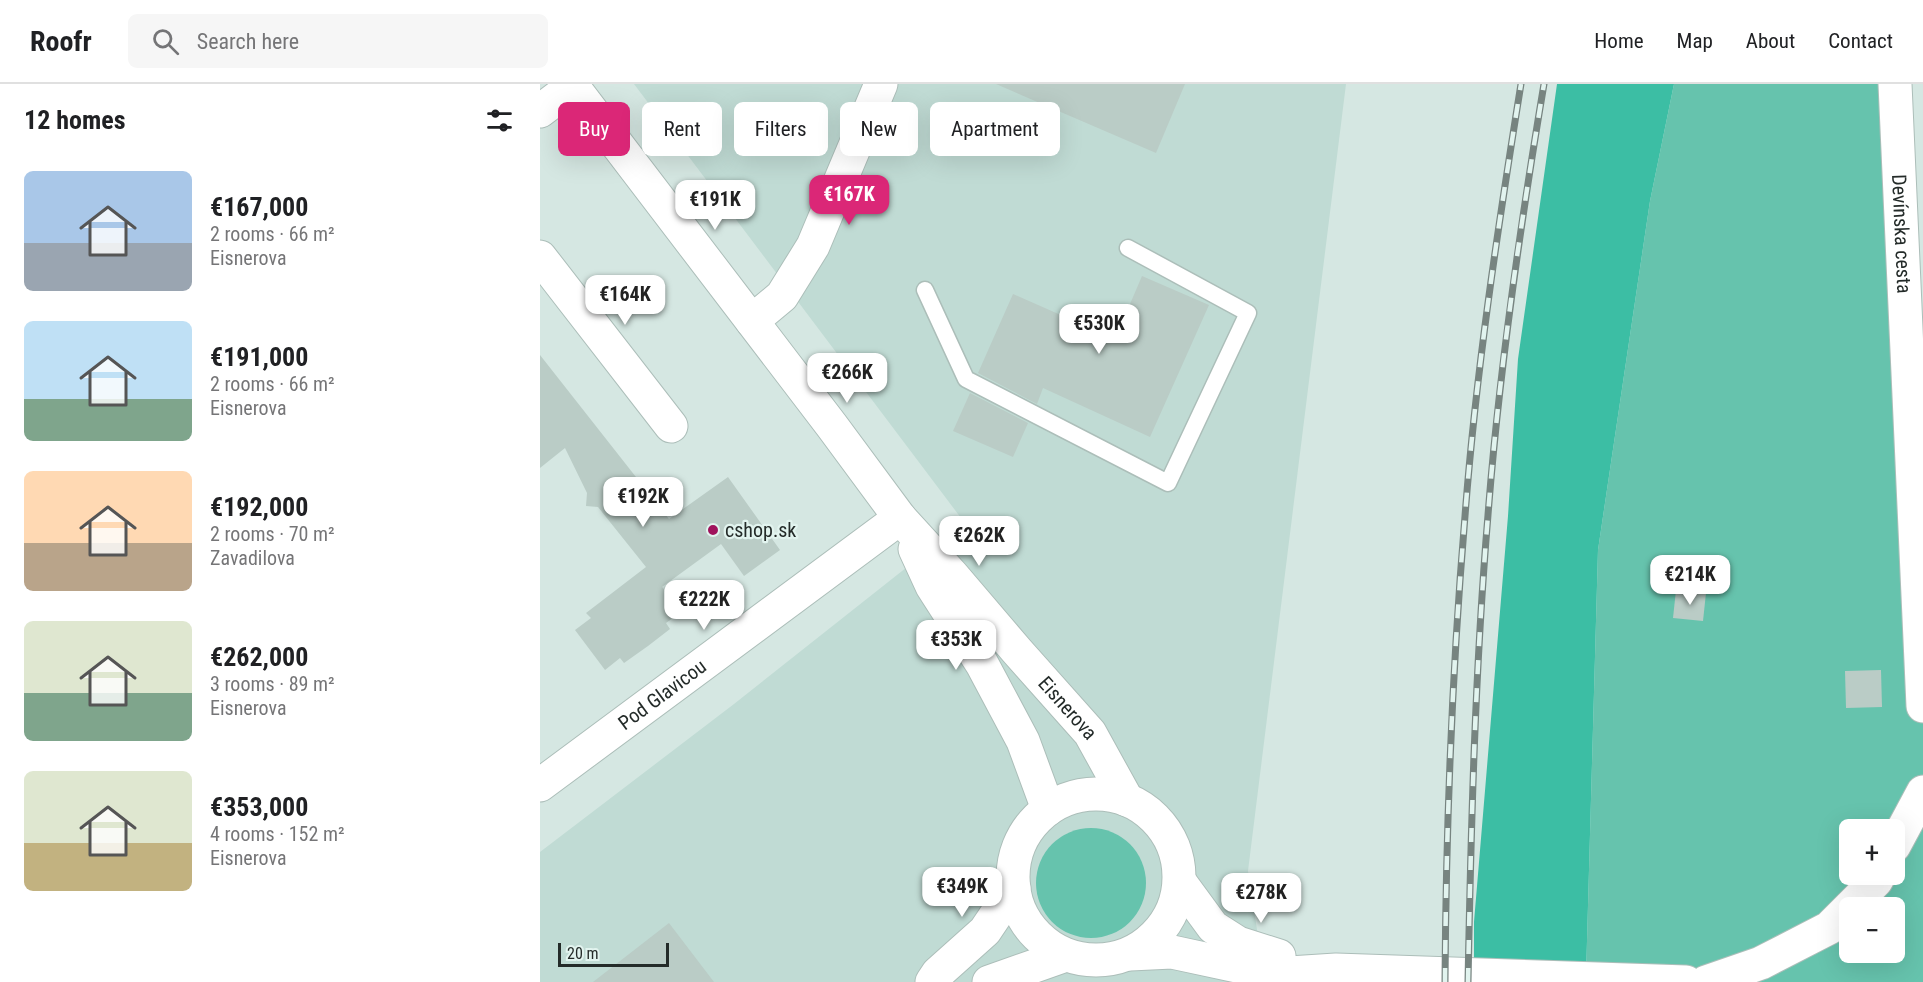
<!DOCTYPE html>
<meta charset="utf-8">
<style>
:root{--surface:#fff;--page:#f6f6f6;--text:#202124;--muted:#757577;--line:#e0e0e0;--accent:#db2777}
body{margin:0;font-family:"Roboto Condensed",sans-serif;background:var(--page);color:var(--text);height:100vh;display:flex;flex-direction:column;font-size:22px;white-space:nowrap}
*{box-sizing:border-box;margin:0}
p{font-size:20px;color:var(--muted)}
.icon{flex:none;width:33px;height:33px;fill:none;stroke:currentColor;stroke-width:2;stroke-linecap:round;stroke-linejoin:round}
.map{position:relative;flex:1;overflow:hidden}
.details{display:flex;flex-direction:column;background:var(--surface);width:540px}
.details>*{flex:none}
.guide{position:absolute;left:18px;top:18px;width:570px;height:54px;display:flex;gap:12px}
.controls{position:absolute;left:1299px;top:735px;display:grid;gap:12px}
.controls a{display:grid;place-items:center;width:66px;height:66px;border-radius:9px;background:var(--surface);box-shadow:0 6px 24px #0002;font-size:30px}
.scale{position:absolute;left:18px;bottom:15px;width:111px;box-sizing:border-box;padding-left:6px;border:3px solid #242b29;border-top:0;font-size:16px;line-height:21px;white-space:nowrap;color:#242b29;-webkit-text-stroke:4px #e2f4ef;paint-order:stroke}
.price{position:absolute;translate:-50% -51px;padding:0 14px;border-radius:12px;background:#fff;color:#222;font-size:20px;line-height:39px;filter:drop-shadow(0 2px 3px #0008)}
.price::after{content:'';position:absolute;left:50%;top:36px;width:18px;height:14px;margin-left:-9px;background:inherit;clip-path:polygon(0 0,100% 0,50% 100%)}
.price.current{background:var(--accent);color:#fff}
ul{padding:0;list-style:none}
li{display:flex;align-items:center;gap:18px;height:150px;padding:0 24px}
li span{display:grid;place-items:center;flex:none;width:168px;height:120px;border-radius:9px;color:#555}
li>.icon{margin-inline-start:auto}
span .icon{width:72px;height:72px;fill:#fffc;stroke-width:1}
li b{font-size:26px}
h2{display:flex;justify-content:space-between;align-items:center;height:72px;padding:0 24px;font-size:26px}
.chip{padding:0 21px;border-radius:9px;background:var(--surface);box-shadow:0 6px 24px #0002;font-size:21px;line-height:54px}
.chip.current{background:var(--accent);color:#fff}
header{display:flex;align-items:center;gap:36px;box-sizing:border-box;height:84px;padding:0 30px;background:var(--surface);border-bottom:2px solid var(--line)}
header strong{font-size:28px}
nav{display:flex;gap:33px;margin-inline-start:auto;font-size:21px}
.search{width:420px;height:54px;background:var(--page);display:flex;align-items:center;gap:15px;box-sizing:border-box;padding:0 21px;border-radius:9px;color:var(--muted);font-size:22px}
main{display:flex;flex:1;min-height:0}
.map>svg:first-child{display:block}
</style>
<header>
<strong>Roofr</strong>
<div class="search"><svg class="icon" aria-label="search" viewBox="0 0 24 24"><circle cx="10" cy="10" r="6"/><path d="M15 15l6 6"/></svg>Search here</div>
<nav><a>Home</a><a>Map</a><a>About</a><a>Contact</a></nav>
</header>
<main>
<section class="details">
<h2>12 homes<svg class="icon" aria-label="filters" viewBox="0 0 24 24"><path d="M4 7h16M4 17h16"/><circle cx="9" cy="7" r="2"/><circle cx="15" cy="17" r="2"/></svg></h2>
<ul>
<li><span style="background:linear-gradient(#a9c7e8 60%,#9aa5b1 0)"><svg class="icon" aria-label="home" viewBox="0 0 24 24"><path d="M3 11l9-7 9 7M6 9v11h12V9"/></svg></span><div><b>€167,000</b><p>2 rooms · 66 m²</p><p>Eisnerova</p></div></li>
<li><span style="background:linear-gradient(#bfe0f5 65%,#7fa58c 0)"><svg class="icon" aria-label="home" viewBox="0 0 24 24"><path d="M3 11l9-7 9 7M6 9v11h12V9"/></svg></span><div><b>€191,000</b><p>2 rooms · 66 m²</p><p>Eisnerova</p></div></li>
<li><span style="background:linear-gradient(#ffd9b3 60%,#b9a48a 0)"><svg class="icon" aria-label="home" viewBox="0 0 24 24"><path d="M3 11l9-7 9 7M6 9v11h12V9"/></svg></span><div><b>€192,000</b><p>2 rooms · 70 m²</p><p>Zavadilova</p></div></li>
<li><span style="background:linear-gradient(#dfe7d0 60%,#7fa58c 0)"><svg class="icon" aria-label="home" viewBox="0 0 24 24"><path d="M3 11l9-7 9 7M6 9v11h12V9"/></svg></span><div><b>€262,000</b><p>3 rooms · 89 m²</p><p>Eisnerova</p></div></li>
<li><span style="background:linear-gradient(#dfe7d0 60%,#c2b280 0)"><svg class="icon" aria-label="home" viewBox="0 0 24 24"><path d="M3 11l9-7 9 7M6 9v11h12V9"/></svg></span><div><b>€353,000</b><p>4 rooms · 152 m²</p><p>Eisnerova</p></div></li>
</ul>
</section>
<div class="map">
<svg width="1383" height="898" viewBox="0 0 1383 898">
<rect width="100%" height="100%" fill="#d5e7e2"/>
<path fill="#c0dbd4" d="M94 0H806L708 787 725 898H0V768L194 620 424 438Z"/>
<g fill="#66c3ad" fill-rule="evenodd">
<path d="M1134 0H1355L1383 622V898H1146L1046 893 1058 466 1110 117ZM1310 746H1354V790H1310ZM1310 824H1354V868H1310Z"/>
<circle cx="551" cy="799" r="55"/>
</g>
<path fill="#3cbea4" d="M1017 0H1134L1110 117 1058 466 1046 893 934 898V838L968 432 978 275Z"/>
<g fill="#baccc6">
<path d="M456 0H645L616 69Z"/>
<path d="M602 192 669 221 610 353 503 304 497 320 438 289 473 210 575 255Z"/>
<path d="M0 271 129 435 188 393 240 466 204 492 181 460 122 503 117 496 141 528 126 539 130 545 108 562 84 579 80 574 65 586 35 546 51 534 46 529 106 483 58 423 46 422 47 409 25 364 0 384Z"/>
<path d="M430 309 488 339 473 373 413 347Z"/>
<path d="M1136 506 1166 509 1163 537 1133 534Z"/>
<path d="M1341 586 1342 623 1306 624 1305 587Z"/>
<path d="M129 839 174 898H53Z"/>
</g>
<g fill="none" stroke-linecap="round" stroke-linejoin="round">
<g stroke="#acbeb9" stroke-width="19">
<path id="lane" d="M385 206 426 295 628 399 708 229 588 164"/>
</g>
<g stroke="#acbeb9" stroke-width="35">
<g id="street">
<path d="M0 27 33 2"/>
<path d="M0 173 131 342"/>
<path d="M212 237 242 212 273 162 341 0"/>
<path id="s1" d="M0 701 360 434"/>
<path d="M392 898 398 889 445 847 474 804"/>
<path d="M449 898 526 871"/>
</g>
</g>
<g stroke="#acbeb9" stroke-width="35">
<g id="secondary">
<path id="s2" d="M31 0 292 342 360 434 413 492 477 567 550 649 587 716"/>
<path id="s3" d="M1355 0 1383 622"/>
<path d="M375 465 392 502 442 580 483 657 508 725"/>
<circle cx="556" cy="793" r="83"/>
<path d="M1354 762 1383 708"/>
<path d="M640 798 673 843 698 859 739 872"/>
<path d="M590 870 632 868 734 890 796 886 1146 898"/>
<path d="M1166 898 1221 879 1289 844 1336 797 1340 790"/>
</g>
</g>
<use href="#lane" stroke="#fff" stroke-width="16"/>
<use href="#street" stroke="#fff" stroke-width="33"/>
<use href="#secondary" stroke="#fff" stroke-width="33"/>
<g stroke="#778480" stroke-width="7">
<g id="rail">
<path d="M905 898C906 742 912 587 925 432 936 287 958 143 981 0"/>
<path d="M928 898C931 742 935 587 948 431 959 287 980 143 1004 0"/>
</g>
</g>
<use href="#rail" stroke="#e2f4ef" stroke-width="4.5" stroke-dasharray="14" stroke-linecap="butt"/>
</g>
<circle fill="#a0125c" stroke="#e2f4ef" stroke-width="2" cx="173" cy="446" r="6"/>
<g text-anchor="middle" stroke-width="4.5" stroke-linejoin="round" paint-order="stroke">
<g font-size="20" fill="#242b29" stroke="#e2f4ef">
<text dy="7" stroke="none"><textPath href="#s3" startOffset="150">Devínska cesta</textPath></text>
<text dy="7" stroke="none"><textPath href="#s1" startOffset="152">Pod Glavicou</textPath></text>
<text dy="7" stroke="none"><textPath href="#s2" startOffset="798">Eisnerova</textPath></text>
</g>
<g font-size="20" fill="#242b29" stroke="#e2f4ef" text-anchor="start">
<text x="185" y="453">cshop.sk</text>
</g>
</g>
</svg>
<div class="controls">
<a>+</a>
<a>−</a>
</div>
<div class="scale">20 m</div>
<b class="price current" style="left:309px;top:142px">€167K</b>
<b class="price" style="left:175px;top:147px">€191K</b>
<b class="price" style="left:85px;top:242px">€164K</b>
<b class="price" style="left:559px;top:271px">€530K</b>
<b class="price" style="left:307px;top:320px">€266K</b>
<b class="price" style="left:103px;top:444px">€192K</b>
<b class="price" style="left:439px;top:483px">€262K</b>
<b class="price" style="left:1150px;top:522px">€214K</b>
<b class="price" style="left:164px;top:547px">€222K</b>
<b class="price" style="left:416px;top:587px">€353K</b>
<b class="price" style="left:422px;top:834px">€349K</b>
<b class="price" style="left:721px;top:840px">€278K</b>
<div class="guide">
<a class="chip current">Buy</a>
<a class="chip">Rent</a>
<a class="chip">Filters</a>
<a class="chip">New</a>
<a class="chip">Apartment</a>
</div>
</div>
</main>
